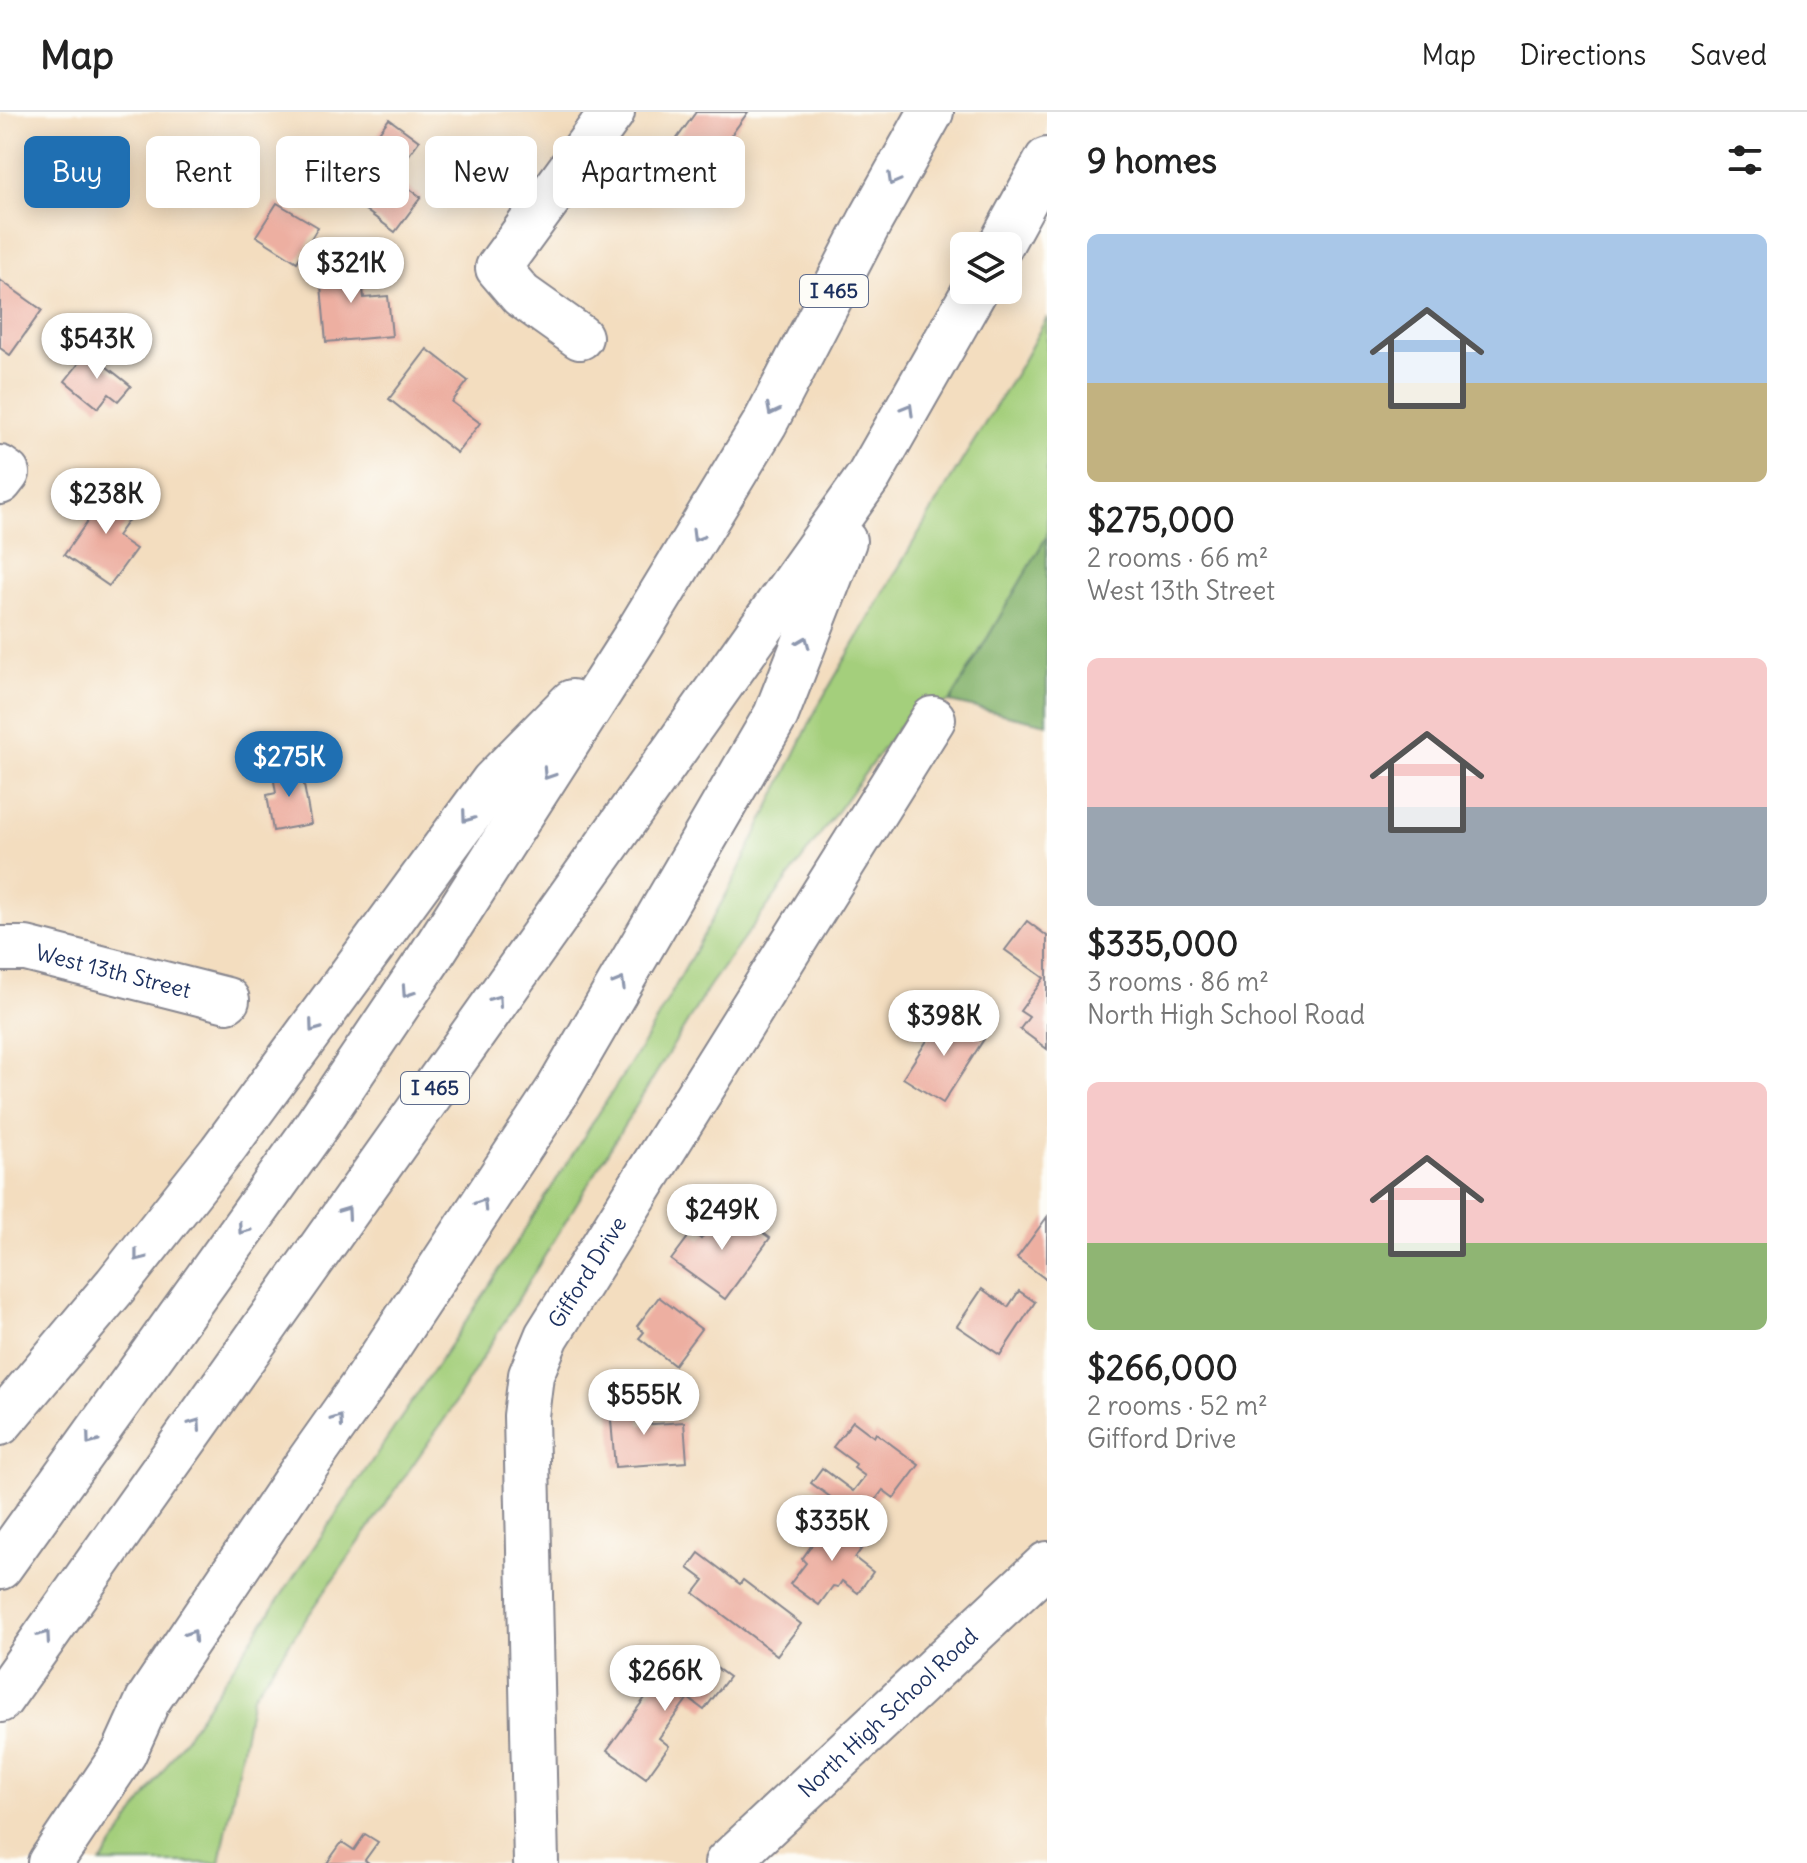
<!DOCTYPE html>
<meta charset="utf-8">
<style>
:root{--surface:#fff;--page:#f6f6f6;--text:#222;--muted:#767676;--line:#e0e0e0;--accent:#1f6fb2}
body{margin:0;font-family:Delius,sans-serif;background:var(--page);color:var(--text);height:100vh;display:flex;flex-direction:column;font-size:30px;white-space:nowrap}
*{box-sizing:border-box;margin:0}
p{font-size:26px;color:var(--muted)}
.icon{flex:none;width:44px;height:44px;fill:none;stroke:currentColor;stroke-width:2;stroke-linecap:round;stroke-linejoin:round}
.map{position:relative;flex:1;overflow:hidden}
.drawer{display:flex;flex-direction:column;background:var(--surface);width:760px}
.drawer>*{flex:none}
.guide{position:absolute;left:24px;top:24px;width:760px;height:72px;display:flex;gap:16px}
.tools{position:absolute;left:950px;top:120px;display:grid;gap:16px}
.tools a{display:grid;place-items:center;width:72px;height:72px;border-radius:12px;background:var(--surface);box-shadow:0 4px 20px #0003;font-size:40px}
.price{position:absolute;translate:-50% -68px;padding:0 18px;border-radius:28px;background:#fff;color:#222;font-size:26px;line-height:52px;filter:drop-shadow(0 2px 4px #0008)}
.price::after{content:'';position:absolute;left:50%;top:48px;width:24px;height:18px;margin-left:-12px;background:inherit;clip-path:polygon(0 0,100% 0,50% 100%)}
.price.active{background:var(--accent);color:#fff}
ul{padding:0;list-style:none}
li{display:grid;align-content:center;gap:16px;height:424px;padding:0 40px}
li span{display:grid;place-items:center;height:248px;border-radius:12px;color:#555}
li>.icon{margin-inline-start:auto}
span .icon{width:144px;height:144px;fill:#fffc;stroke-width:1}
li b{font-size:34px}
h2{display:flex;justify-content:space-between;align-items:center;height:96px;padding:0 40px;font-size:34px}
.tag{padding:0 28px;border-radius:12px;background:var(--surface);box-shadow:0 4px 20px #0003;font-size:28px;line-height:72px}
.tag.active{background:var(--accent);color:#fff}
header{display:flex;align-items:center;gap:48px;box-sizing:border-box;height:112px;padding:0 40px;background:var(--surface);border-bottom:2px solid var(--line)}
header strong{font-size:38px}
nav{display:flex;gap:44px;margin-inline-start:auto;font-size:28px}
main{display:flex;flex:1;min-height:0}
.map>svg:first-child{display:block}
</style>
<header>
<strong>Map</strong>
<nav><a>Map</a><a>Directions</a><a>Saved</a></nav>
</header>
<main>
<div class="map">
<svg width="1047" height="1751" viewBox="0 0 1047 1751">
<rect width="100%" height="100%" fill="#fdfcf7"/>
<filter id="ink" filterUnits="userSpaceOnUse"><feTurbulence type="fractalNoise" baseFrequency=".0125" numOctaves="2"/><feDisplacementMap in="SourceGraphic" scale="16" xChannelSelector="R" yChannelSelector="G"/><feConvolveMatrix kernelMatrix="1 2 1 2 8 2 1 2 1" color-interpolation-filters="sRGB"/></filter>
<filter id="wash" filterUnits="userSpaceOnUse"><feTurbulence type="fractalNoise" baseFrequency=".006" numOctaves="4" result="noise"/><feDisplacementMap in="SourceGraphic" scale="32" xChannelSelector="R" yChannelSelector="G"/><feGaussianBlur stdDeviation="1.8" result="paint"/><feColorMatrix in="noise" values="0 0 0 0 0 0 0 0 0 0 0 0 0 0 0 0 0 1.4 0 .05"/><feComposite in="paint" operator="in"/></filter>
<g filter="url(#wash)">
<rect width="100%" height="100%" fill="#f3ddbf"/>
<path fill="#a4cf7b" stroke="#607f6c" stroke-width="2" d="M1047 205V424L950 590 909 601 710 873 448 1302 252 1585 220 1751H101L471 1202 646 927 733 770 818 594 938 388 1022 251Z"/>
<path fill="#83b26b" stroke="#4f7064" stroke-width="2" d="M1047 424V612L950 590Z"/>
<g id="blocks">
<g fill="#edafa1">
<path d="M696 0H748L689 81 655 57Z"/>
<path d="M389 7 419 29 393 65 421 85 395 120 337 77Z"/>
<path d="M277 91 318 115 297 150 256 124Z"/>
<path d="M360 148 364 186 388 184 392 224 326 230 319 151Z"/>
<path d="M0 168 42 198 10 243 0 236Z"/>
<path d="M427 237 468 269 452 290 480 311 457 341 389 287Z"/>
<path d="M88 240 131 274 118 289 109 282 98 296 65 269Z"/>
<path d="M115 370 142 389 117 424 136 437 109 474 64 443Z"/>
<path d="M300 651 311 712 273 719 267 683 276 681 272 657Z"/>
<path d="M1027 809 1047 824V937L1020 917 1029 905 1020 899 1044 866 1005 838Z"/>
<path d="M944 902 984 927 943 991 903 966Z"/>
<path d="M725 1093 770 1126 725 1187 671 1148 692 1120 701 1127Z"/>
<path d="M1047 1105V1168L1017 1146Z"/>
<path d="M982 1177 1008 1195 1019 1179 1035 1190 1000 1243 957 1214Z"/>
<path d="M659 1185 701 1217 674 1253 639 1226 644 1220 637 1214Z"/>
<path d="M638 1282 640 1313 684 1310 687 1350 615 1355 609 1285Z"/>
<path d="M853 1309 874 1325 876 1321 919 1353 894 1386 883 1378 861 1407 811 1371 822 1356 853 1379 865 1364 854 1356 856 1352 833 1335Z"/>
<path d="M832 1405 866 1430 855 1446 873 1460 858 1481 842 1469 838 1475 833 1474 819 1493 790 1472 806 1451 802 1447Z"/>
<path d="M699 1441 740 1472 743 1468 801 1512 777 1543 694 1481 704 1468 688 1456Z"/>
<path d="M693 1539 729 1565 704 1598 688 1586 659 1626 669 1634 646 1666 607 1638 661 1564 670 1570Z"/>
<path d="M365 1722 378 1730 365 1748 369 1751H327L342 1730 354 1738Z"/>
</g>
</g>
</g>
<g filter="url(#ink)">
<use href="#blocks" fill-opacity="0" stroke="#87868e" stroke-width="2"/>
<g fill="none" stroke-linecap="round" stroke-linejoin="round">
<g stroke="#87868e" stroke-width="48">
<g id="minor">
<path d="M580 225 521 183 498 156 612 0"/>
<path d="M0 356 7 361 0 370"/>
<path id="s1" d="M0 837H26L227 888"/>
<path id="s2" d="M536 1751 526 1304 531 1263 547 1224 933 607"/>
<path id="s3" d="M727 1751 1047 1452"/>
</g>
</g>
<g stroke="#87868e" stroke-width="48">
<g id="highway">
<path d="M1000 134 1047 48"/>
<path d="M0 1311 116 1173 221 1040 493 670 572 590"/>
<path d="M0 1455 310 1023 430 845 635 525 765 311 870 109 931 0"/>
<path d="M0 1588 869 364 975 178"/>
<path d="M50 1751 124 1641 148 1588 293 1372 363 1273 558 978 776 603 844 429"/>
</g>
</g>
<use href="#minor" stroke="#fff" stroke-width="44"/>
<use href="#highway" stroke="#fff" stroke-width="44"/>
</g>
<defs><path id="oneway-chevron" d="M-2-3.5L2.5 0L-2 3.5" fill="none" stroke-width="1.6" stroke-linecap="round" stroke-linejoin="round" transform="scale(2)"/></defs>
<g stroke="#8d97ae">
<use href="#oneway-chevron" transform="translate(893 68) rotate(119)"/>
<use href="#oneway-chevron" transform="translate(908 297) rotate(-60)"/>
<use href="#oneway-chevron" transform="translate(772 298) rotate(117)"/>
<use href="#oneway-chevron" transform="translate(697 424) rotate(121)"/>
<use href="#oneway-chevron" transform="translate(804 530) rotate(-68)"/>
<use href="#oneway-chevron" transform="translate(548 662) rotate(123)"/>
<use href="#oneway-chevron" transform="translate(467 705) rotate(126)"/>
<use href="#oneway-chevron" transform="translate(620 871) rotate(-60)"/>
<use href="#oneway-chevron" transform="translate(407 880) rotate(124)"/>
<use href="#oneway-chevron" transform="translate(497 888) rotate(-55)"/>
<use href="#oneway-chevron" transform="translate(314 915) rotate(126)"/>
<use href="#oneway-chevron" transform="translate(482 1092) rotate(-57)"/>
<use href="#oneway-chevron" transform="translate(346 1100) rotate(-55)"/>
<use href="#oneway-chevron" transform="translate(243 1117) rotate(126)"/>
<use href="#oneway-chevron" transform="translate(139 1144) rotate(128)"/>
<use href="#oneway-chevron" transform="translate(338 1308) rotate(-55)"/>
<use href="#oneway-chevron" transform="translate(196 1312) rotate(-55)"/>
<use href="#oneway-chevron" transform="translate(91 1328) rotate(126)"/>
<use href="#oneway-chevron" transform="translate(192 1523) rotate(-56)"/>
<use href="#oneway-chevron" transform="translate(45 1524) rotate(-55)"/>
</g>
</g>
<g text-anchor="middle" stroke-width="8" stroke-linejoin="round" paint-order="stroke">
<g fill="#fdfcf7" stroke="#5f6c8c" stroke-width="2">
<rect x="800" y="163" width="68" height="32" rx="6"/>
<rect x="401" y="960" width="68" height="32" rx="6"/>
</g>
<g font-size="20" font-weight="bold" fill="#1b2f5e">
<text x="834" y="186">I 465</text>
<text x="435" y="983">I 465</text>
</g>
<g font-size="22" fill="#1b2f5e" stroke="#fdfcf7">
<text dy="8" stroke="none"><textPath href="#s1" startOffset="116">West 13th Street</textPath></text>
<text dy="8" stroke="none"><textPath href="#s2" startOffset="606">Gifford Drive</textPath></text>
<text dy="8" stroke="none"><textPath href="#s3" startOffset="220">North High School Road</textPath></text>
</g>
</g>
</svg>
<div class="tools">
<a><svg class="icon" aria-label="layers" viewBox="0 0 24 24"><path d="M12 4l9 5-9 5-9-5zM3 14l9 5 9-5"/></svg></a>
</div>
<b class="price" style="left:351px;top:193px">$321K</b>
<b class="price" style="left:97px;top:269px">$543K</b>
<b class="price" style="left:106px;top:424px">$238K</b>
<b class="price active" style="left:289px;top:687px">$275K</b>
<b class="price" style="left:944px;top:946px">$398K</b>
<b class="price" style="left:722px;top:1140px">$249K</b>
<b class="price" style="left:644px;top:1325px">$555K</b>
<b class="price" style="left:832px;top:1451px">$335K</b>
<b class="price" style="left:665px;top:1601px">$266K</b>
<div class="guide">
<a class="tag active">Buy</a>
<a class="tag">Rent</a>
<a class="tag">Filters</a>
<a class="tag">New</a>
<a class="tag">Apartment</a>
</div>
</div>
<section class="drawer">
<h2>9 homes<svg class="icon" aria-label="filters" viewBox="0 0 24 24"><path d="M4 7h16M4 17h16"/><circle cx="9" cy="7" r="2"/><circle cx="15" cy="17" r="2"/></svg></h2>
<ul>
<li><span style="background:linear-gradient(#a9c7e8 60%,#c2b280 0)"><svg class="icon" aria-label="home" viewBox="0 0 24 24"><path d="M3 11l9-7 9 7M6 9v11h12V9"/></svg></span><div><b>$275,000</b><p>2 rooms · 66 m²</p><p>West 13th Street</p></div></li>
<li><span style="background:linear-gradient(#f6c9c9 60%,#9aa5b1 0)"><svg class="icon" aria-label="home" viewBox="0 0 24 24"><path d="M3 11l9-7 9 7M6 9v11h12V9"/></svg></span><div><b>$335,000</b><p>3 rooms · 86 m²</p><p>North High School Road</p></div></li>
<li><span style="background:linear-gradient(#f6c9c9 65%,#8fb573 0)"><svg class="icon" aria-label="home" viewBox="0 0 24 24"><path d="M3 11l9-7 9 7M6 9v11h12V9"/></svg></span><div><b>$266,000</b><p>2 rooms · 52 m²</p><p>Gifford Drive</p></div></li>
</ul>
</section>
</main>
